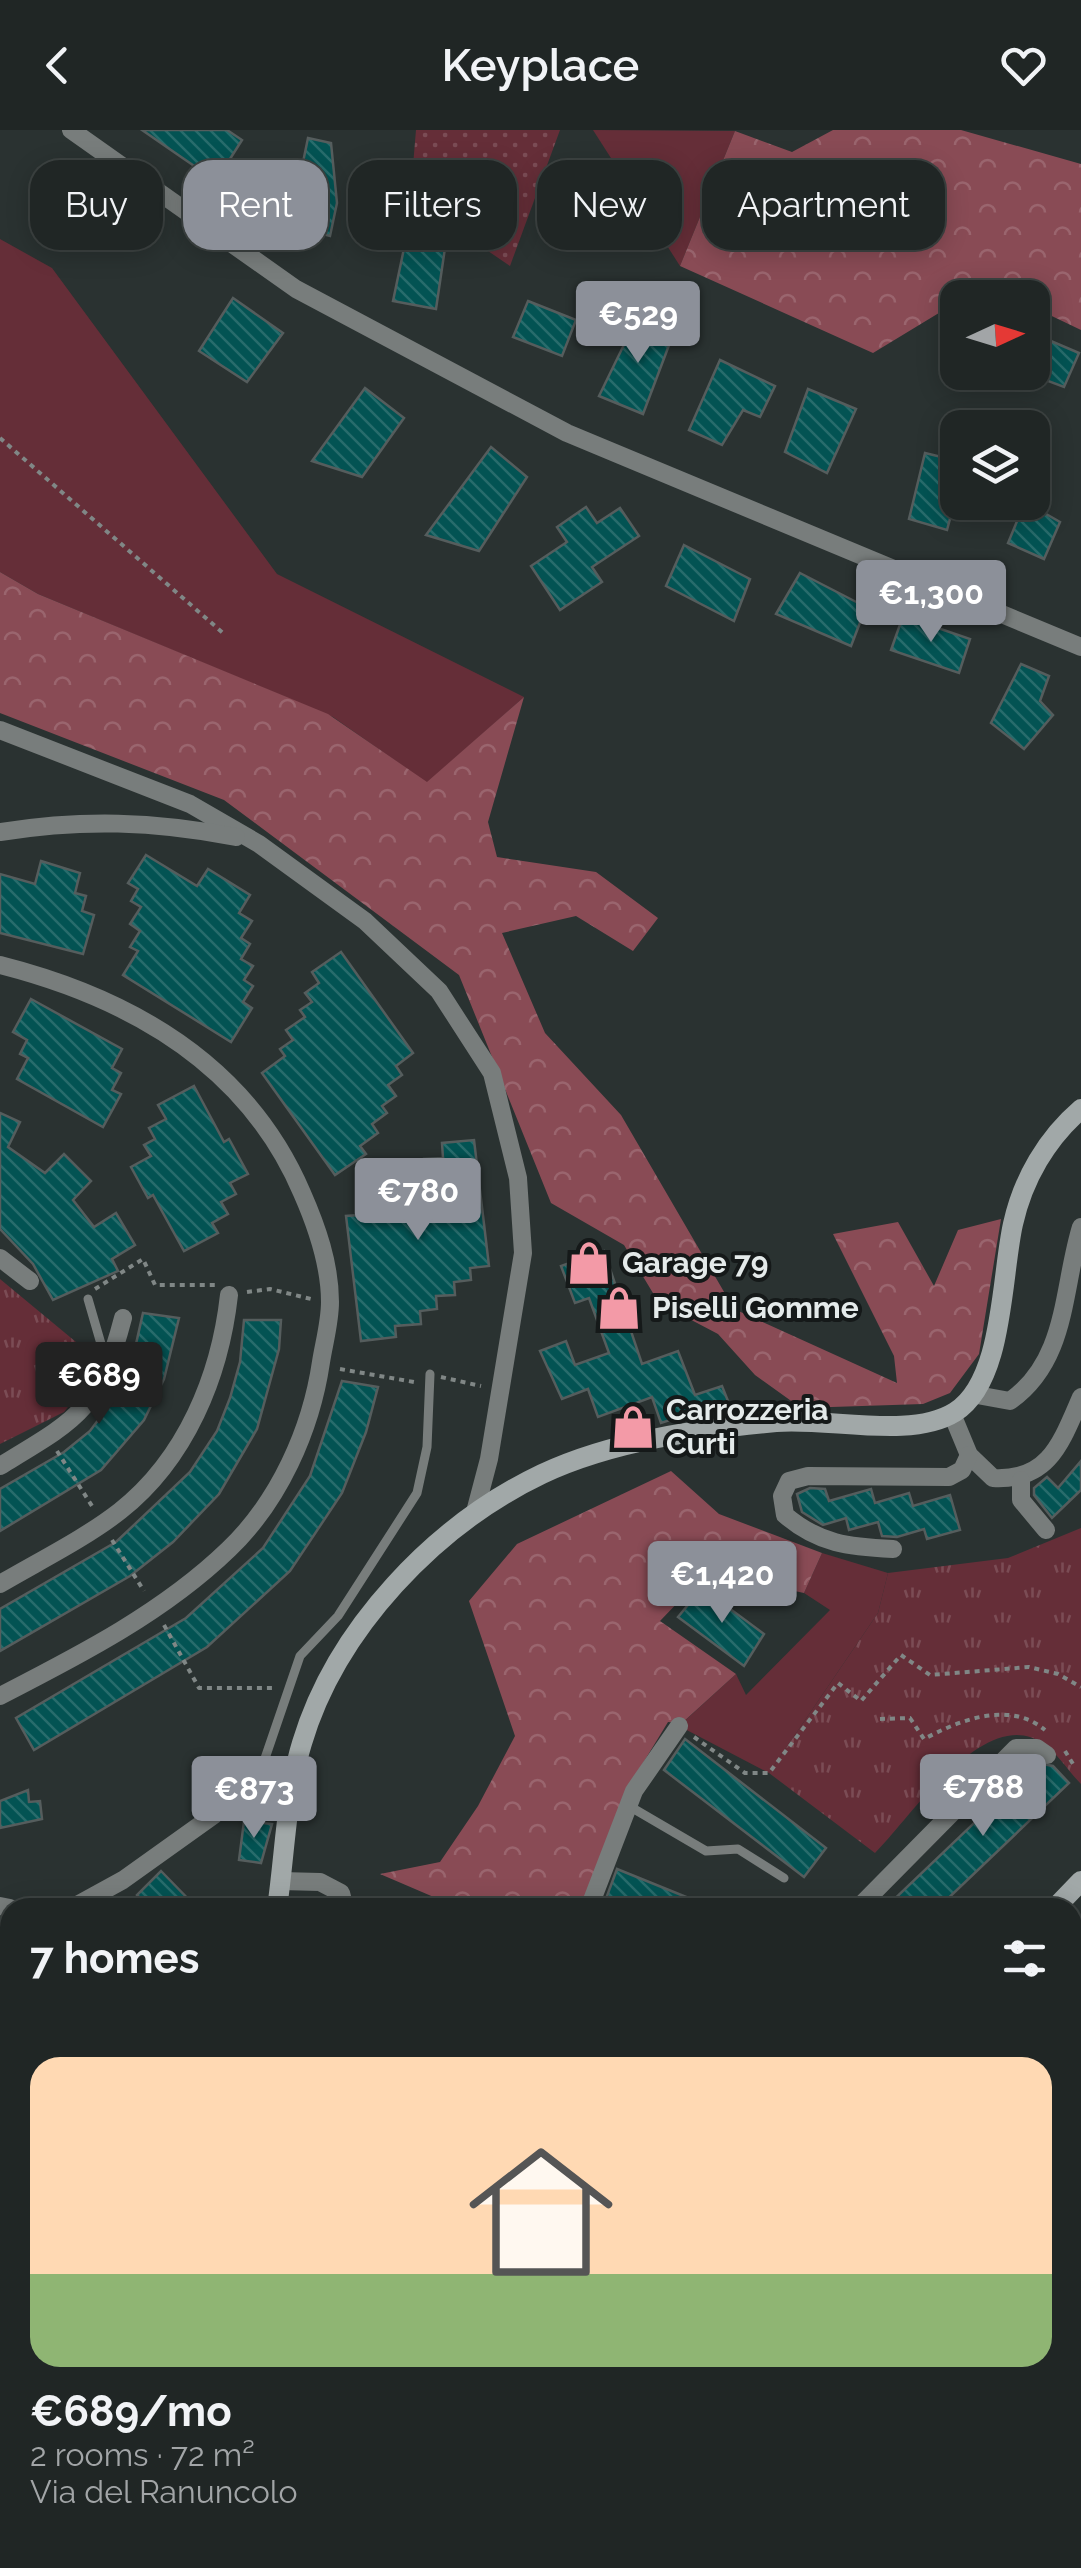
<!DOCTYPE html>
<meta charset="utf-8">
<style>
:root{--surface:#202625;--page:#282e2d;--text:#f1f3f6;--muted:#a2a5a7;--line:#3d4342;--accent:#8c9099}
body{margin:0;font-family:Raleway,sans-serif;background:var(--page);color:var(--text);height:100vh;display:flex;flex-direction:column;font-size:38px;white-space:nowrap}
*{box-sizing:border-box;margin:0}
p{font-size:32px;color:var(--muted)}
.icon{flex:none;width:55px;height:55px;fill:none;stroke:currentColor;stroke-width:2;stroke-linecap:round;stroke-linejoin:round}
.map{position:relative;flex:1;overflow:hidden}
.side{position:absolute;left:0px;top:1768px;width:1082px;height:672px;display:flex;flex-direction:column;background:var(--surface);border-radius:30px 30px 0 0;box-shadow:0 5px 25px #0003,0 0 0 2px var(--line)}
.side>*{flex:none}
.banner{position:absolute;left:30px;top:30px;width:1022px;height:90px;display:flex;gap:20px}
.needle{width:65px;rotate:86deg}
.fabs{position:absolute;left:940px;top:150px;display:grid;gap:20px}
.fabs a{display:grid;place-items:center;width:110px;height:110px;border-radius:20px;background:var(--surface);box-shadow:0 5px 25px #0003,0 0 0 2px var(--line);font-size:50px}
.price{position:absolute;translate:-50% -85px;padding:0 22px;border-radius:10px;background:var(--accent);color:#fff;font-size:32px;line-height:65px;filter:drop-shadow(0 2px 5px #0008)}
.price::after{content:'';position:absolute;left:50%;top:60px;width:30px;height:22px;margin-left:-15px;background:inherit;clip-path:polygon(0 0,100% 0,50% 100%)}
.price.on{background:#222;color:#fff}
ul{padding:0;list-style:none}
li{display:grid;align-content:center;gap:20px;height:530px;padding:0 30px}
li span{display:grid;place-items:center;height:310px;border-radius:30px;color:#555}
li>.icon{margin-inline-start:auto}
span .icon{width:180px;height:180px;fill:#fffc;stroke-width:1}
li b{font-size:42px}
h2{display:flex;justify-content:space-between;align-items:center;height:120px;padding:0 30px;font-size:42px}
.pill{padding:0 35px;border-radius:30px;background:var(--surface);box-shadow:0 5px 25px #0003,0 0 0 2px var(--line);font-size:35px;line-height:90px}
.pill.on{background:var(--accent);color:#fff}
header{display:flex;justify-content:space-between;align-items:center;height:130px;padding:0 30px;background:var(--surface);font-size:45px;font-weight:600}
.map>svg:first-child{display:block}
</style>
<header><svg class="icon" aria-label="back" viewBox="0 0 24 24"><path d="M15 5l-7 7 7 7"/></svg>Keyplace<svg class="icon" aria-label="heart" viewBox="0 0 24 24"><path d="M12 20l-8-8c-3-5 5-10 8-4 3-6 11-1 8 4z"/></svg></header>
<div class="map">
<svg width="1081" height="2438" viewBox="0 0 1081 2438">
<defs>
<pattern id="forest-crowns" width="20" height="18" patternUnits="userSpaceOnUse" patternTransform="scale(2.5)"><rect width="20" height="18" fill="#894b55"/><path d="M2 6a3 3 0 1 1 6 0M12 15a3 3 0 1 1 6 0" fill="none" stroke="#9a656e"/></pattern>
<pattern id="park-tufts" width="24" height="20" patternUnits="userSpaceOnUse" patternTransform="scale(2.5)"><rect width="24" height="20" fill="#652e38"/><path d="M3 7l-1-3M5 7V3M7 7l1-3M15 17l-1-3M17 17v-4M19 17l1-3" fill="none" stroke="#7b4c55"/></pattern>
<pattern id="garden-dots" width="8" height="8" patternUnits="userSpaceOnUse" patternTransform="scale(2.5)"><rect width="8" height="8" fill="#652e38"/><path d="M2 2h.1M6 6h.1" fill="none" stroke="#7b4c55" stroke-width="1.8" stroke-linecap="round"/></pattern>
<pattern id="building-back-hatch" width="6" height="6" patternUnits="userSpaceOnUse" patternTransform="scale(2.5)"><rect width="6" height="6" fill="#035353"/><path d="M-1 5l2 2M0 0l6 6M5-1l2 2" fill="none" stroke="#286c6c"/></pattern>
</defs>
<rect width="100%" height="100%" fill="#2a3231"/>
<g fill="#652e38">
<path d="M593 0 735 1 680 136Z"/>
<path d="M0 109 52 138 277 444 524 567 427 653 333 587 38 464 0 442Z"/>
<path d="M822 1423 888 1443 878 1483 769 1643 679 1596 736 1544 746 1565 830 1480 804 1463Z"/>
<path d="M264 2430H597L620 2438H271Z"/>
<path d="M721 2430H872L884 2438H713Z"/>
</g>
<g fill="url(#forest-crowns)">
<path d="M833 0H961L1081 34V200L1033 177 1032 168 1013 167 985 155 873 223 680 136 735 1 792 22Z"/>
<path d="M0 442 38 464 328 584 427 652 524 567 488 692 497 727 596 742 658 788 633 821 576 786 502 803 545 903 621 985 734 1179 897 1253 894 1226 833 1104 898 1092 934 1156 958 1100 1001 1089 979 1224 950 1263 923 1274 801 1278 755 1245 718 1204 659 1173 624 1115 551 1073 459 845 224 670 0 583Z"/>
<path d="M671 1341 719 1384 822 1423 804 1463 707 1442 660 1491 736 1544 682 1593 668 1592 629 1656 582 1777H457L380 1744 440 1732 478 1676 515 1606 469 1471 517 1414Z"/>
<path d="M0 2188 10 2192V2430H264L271 2438H0Z"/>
</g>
<g fill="url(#park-tufts)">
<path d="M0 1149 76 1212 87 1253 64 1282 0 1314Z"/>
<path d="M1081 1398V1654C1069 1642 1058 1624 1044 1614 986 1572 910 1688 875 1723L769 1643 878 1483 888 1443 1008 1428Z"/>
<path d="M0 1921 10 1923V2192L0 2188Z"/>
</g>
<path fill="url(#garden-dots)" d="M416 0H560L510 136 472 110 454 86 410 72Z"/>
<g fill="url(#building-back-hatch)" stroke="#555d5d" stroke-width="2.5">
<path d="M142 0H227L242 10 216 51Z"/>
<path d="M308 8 331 13 337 73 330 106 290 95Z"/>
<path d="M411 85 449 91 436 179 393 171Z"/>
<path d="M233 168 283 203 247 252 199 221Z"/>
<path d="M528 171 576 190 562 226 513 207Z"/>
<path d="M637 188 674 202 643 284 599 266Z"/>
<path d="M1032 203 1079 223 1064 257 1032 245Z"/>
<path d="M720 230 775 256 760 287 743 280 722 315 689 300Z"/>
<path d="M365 258 404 288 362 347 312 331Z"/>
<path d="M808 259 856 279 827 343 785 322Z"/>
<path d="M491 317 527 347 479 421 426 405Z"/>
<path d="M925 323 958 331V359L947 400 909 389Z"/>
<path d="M1025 372 1060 392 1044 429 1008 413Z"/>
<path d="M586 377 597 393 620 378 639 406 592 437 602 452 560 480 531 436 567 412 557 397Z"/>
<path d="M684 415 750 449 734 491 666 456Z"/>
<path d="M800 443 866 477 851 516 776 484Z"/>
<path d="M903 486 970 509 959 543 891 520Z"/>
<path d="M1021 534 1049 546 1040 571 1053 585 1024 619 991 593Z"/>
<path d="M146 725 197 756 208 739 250 765 239 783 252 791 241 808 250 814 241 829 253 836 244 850 253 856 243 872 252 878 231 912 123 845 138 821 130 817 140 801 130 794 141 777 131 771 138 759 128 753Z"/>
<path d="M41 731 80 743 75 763 86 766 82 781 94 785 83 824 0 803V744L35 754Z"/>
<path d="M341 822 413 923 396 936 402 945 388 955 396 966 382 976 387 983 372 994 378 1003 360 1016 366 1024 335 1045 262 943 285 926 280 919 293 910 286 900 305 887 300 880 312 872 305 863 319 853 312 842Z"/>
<path d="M31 869 122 919 112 938 121 943 112 960 121 964 103 997 17 949 28 928 20 924 27 910 13 902Z"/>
<path d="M194 956 224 1012 229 1009 248 1044 230 1053 236 1064 221 1072 228 1084 212 1093 218 1103 184 1121 153 1065 148 1068 131 1037 151 1026 144 1015 155 1009 149 998 166 989 158 975Z"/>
<path d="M0 983 20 992 8 1017 45 1043 64 1024 91 1051 73 1070 94 1097 116 1083 135 1115 112 1129 118 1141 53 1170 33 1134 0 1099Z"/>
<path d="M474 1010 489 1136 470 1138 471 1150 454 1152 455 1165 436 1166 437 1179 420 1181 421 1194 395 1196 396 1207 361 1211 346 1086 374 1084 372 1074 393 1072 391 1058 407 1056 406 1044 425 1042 424 1029 443 1028 442 1013Z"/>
<path d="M604 1121 642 1234 678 1221 695 1265 722 1256 728 1271 661 1293 652 1267 598 1287 588 1259 562 1269 540 1221 566 1211 575 1235 609 1223 589 1168 575 1173 561 1136Z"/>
<path d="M143 1183 179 1188 164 1249 144 1290 101 1340 0 1401V1359L64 1322 90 1301 116 1266 131 1236Z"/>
<path d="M244 1190H281L279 1219 257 1299 219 1364 173 1412 130 1446 0 1521V1479L116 1412 190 1342 217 1301 230 1268 240 1232Z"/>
<path d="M342 1251 378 1257 366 1302 342 1363 290 1441 207 1517 34 1620 16 1588 186 1488 263 1418 310 1346Z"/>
<path d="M1081 1331V1360L1052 1388 1034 1365V1358L1047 1347 1058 1358Z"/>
<path d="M810 1358 825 1359 829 1371 871 1359 875 1373 909 1363 913 1376 950 1365 960 1400 927 1409 924 1399 897 1407 882 1406 878 1392 849 1400 846 1388 823 1395 802 1382 797 1364Z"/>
<path d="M702 1458 764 1504 744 1536 678 1487Z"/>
<path d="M685 1609 826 1718 804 1747 664 1640Z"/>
<path d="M1037 1633 1053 1636 1069 1653 938 1778H885Z"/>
<path d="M28 1660 29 1672 40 1671 42 1689 0 1698V1671Z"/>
<path d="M244 1691 272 1694 261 1733 239 1730Z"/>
<path d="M617 1739 711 1777 710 1778 604 1774Z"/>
<path d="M161 1741 197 1778H150L137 1765Z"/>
</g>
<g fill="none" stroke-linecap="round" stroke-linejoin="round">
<g stroke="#808786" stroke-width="4" stroke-dasharray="5 5" stroke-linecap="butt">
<path d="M0 308 223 503"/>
<path d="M95 1159 143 1129 155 1155H215"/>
<path d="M247 1162 270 1159 311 1169"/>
<path d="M340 1239 414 1252"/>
<path d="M441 1247 481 1256"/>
<path d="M57 1321 92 1376"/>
<path d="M112 1410 144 1461"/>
<path d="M164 1495 199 1558H273"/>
<path d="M880 1589 910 1588 924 1609C960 1590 1009 1570 1045 1600"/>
<path d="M694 1607 745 1643H769L838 1553 861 1571 901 1525 930 1545 1029 1537 1058 1544 1081 1557"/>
<path d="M1065 1621 1073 1634"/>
<path d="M228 1676 249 1663"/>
<path d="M1072 1850 1081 1853"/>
<path d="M1072 1863 1081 1866"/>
<path d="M1072 1970 1081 1971"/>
</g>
<g stroke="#787d7c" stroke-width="9">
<path d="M88 1169 106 1231"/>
<path d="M259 1656 261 1640 300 1526 338 1486 417 1363 427 1317 430 1244"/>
<path d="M629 1676 706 1721 738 1719 784 1748"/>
<path d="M0 2143 10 2149"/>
</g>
<g stroke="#787d7c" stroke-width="18">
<path d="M71 0 296 159 567 303 1081 517"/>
<path d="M0 600 190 674 259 714 365 791 439 861 492 943 518 1048 523 1123 489 1329 475 1382"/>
<path d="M0 702C83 689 153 691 236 707"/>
<path d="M0 835C130 868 247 934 302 1063 317 1097 330 1134 330 1172 330 1192 324 1213 321 1232 311 1300 279 1371 229 1419 164 1482 80 1525 0 1566"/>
<path d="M0 1128 30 1151"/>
<path d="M977 1265 1010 1271C1068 1230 1062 1159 1081 1097"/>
<path d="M952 1284 969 1325 993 1348C1049 1351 1061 1313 1081 1267"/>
<path d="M0 1336C78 1289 99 1280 123 1188"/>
<path d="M1021 1350V1370L1046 1400"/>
<path d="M893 1419C849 1417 819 1414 785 1385L782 1366 789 1351 808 1346 949 1347 962 1340 969 1325"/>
<path d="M0 1454C39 1431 84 1409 120 1381 186 1329 220 1246 229 1165"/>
<path d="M281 1751 320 1752 341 1763 345 1778"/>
<path d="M0 1776 10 1778"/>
<path d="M72 1778 123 1750 214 1685"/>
<path d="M589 1778 634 1661 679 1596"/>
<path d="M858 1778 1016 1618H1037L1047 1625"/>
<path d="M0 1820 10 1814"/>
<path d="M0 1959H10"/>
<path d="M1072 2072 1081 2074"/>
</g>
<g stroke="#a1a8a8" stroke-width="20">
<path d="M277 1778C285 1724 286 1665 302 1613 336 1499 435 1395 542 1344 612 1311 699 1299 776 1292 828 1287 910 1310 955 1282 1004 1251 1001 1147 1013 1094 1023 1049 1047 1008 1081 979"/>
<path d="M1055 1778 1081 1751"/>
<path d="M0 1895 10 1896"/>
<path d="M1072 2121 1081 2133"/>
<path d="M1072 2233 1081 2234"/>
<path d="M0 2298 10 2301"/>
<path d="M1072 2387 1081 2391"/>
<path d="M872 2430 884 2438"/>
</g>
</g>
<defs>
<g id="shop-bare" transform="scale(3.45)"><path d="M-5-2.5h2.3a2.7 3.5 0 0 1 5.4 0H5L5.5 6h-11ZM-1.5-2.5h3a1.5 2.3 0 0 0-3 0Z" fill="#f39aa7" stroke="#151919" stroke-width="2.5" paint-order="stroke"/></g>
</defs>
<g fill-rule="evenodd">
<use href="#shop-bare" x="589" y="1133"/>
<use href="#shop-bare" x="619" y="1178"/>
<use href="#shop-bare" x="633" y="1297"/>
</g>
<g text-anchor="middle" stroke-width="8" stroke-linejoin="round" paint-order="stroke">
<g font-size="30" font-weight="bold" fill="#e4eaea" stroke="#151919" text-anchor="start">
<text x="622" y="1143">Garage 79</text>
<text x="652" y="1188">Piselli Gomme</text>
<text x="666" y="1290">Carrozzeria<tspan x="666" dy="34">Curti</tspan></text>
</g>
</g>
</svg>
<div class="fabs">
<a><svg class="needle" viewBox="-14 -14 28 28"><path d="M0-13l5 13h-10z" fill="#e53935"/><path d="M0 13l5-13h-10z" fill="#a2a5a7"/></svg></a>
<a><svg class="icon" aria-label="layers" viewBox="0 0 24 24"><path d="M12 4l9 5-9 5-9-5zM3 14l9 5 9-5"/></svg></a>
</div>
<b class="price" style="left:638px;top:236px">€529</b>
<b class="price" style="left:931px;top:515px">€1,300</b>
<b class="price" style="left:418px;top:1113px">€780</b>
<b class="price on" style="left:99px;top:1297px">€689</b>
<b class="price" style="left:722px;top:1496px">€1,420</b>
<b class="price" style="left:983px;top:1709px">€788</b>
<b class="price" style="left:254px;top:1711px">€873</b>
<div class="banner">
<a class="pill">Buy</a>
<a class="pill on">Rent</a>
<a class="pill">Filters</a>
<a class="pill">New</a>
<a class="pill">Apartment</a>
</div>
<section class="side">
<h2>7 homes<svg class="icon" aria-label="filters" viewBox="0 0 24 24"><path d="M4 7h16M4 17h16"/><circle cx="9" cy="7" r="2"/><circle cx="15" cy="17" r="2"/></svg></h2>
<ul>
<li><span style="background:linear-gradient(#ffd9b3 70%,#8fb573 0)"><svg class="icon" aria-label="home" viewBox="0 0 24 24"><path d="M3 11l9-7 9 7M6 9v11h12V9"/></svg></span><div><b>€689/mo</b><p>2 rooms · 72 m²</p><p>Via del Ranuncolo</p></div></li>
</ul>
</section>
</div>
